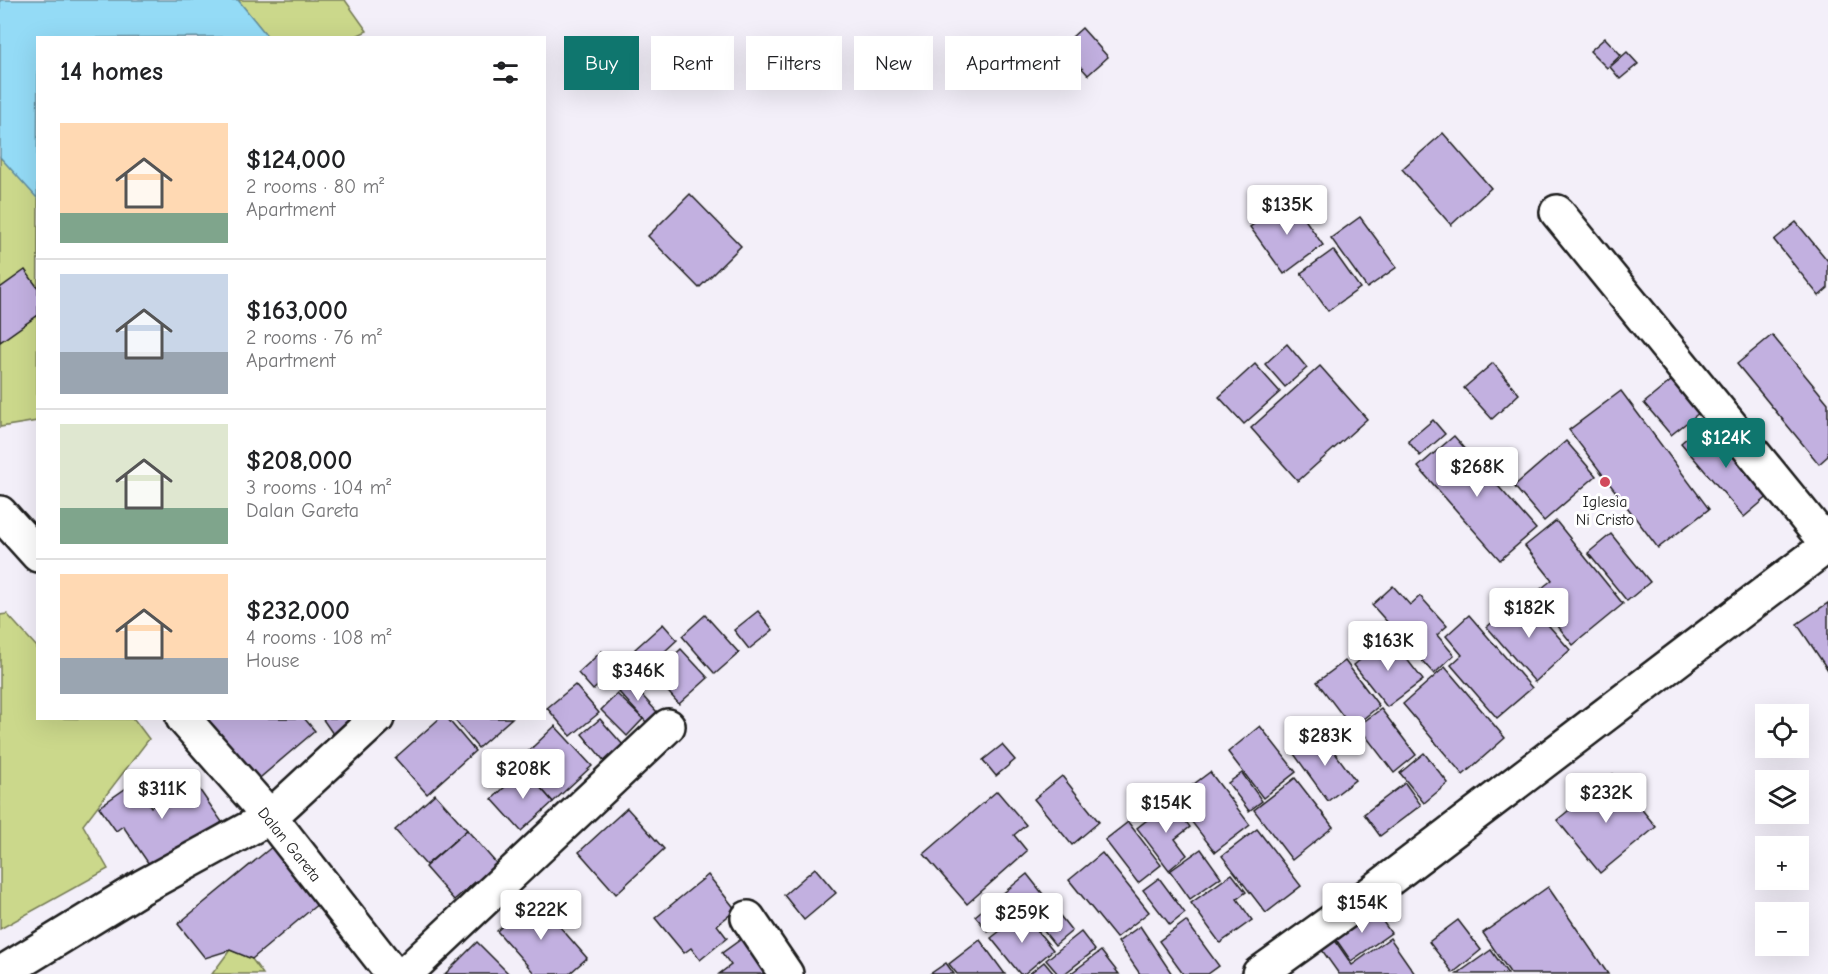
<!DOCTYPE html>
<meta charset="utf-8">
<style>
:root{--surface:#fff;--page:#f6f6f6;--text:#202124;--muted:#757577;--line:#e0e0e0;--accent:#0f766e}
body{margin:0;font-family:"Comic Neue",sans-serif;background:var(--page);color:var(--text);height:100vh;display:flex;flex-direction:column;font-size:22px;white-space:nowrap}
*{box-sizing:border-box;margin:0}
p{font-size:20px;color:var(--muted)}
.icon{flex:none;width:33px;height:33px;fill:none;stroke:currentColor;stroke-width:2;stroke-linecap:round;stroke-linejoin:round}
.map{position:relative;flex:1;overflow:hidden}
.details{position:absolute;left:36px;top:36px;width:510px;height:684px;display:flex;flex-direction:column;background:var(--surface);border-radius:0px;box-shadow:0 6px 24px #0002}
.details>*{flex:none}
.top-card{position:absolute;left:564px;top:36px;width:570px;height:54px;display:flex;gap:12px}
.buttons{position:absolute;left:1755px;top:704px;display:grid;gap:12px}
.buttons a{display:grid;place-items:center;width:54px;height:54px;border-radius:0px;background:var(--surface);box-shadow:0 6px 24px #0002;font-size:30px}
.price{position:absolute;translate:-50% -51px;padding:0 14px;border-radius:6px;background:#fff;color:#222;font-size:20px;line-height:39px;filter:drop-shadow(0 2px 3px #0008)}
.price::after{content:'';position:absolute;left:50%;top:36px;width:18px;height:14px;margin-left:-9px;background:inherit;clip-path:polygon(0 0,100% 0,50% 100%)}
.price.current{background:var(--accent);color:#fff}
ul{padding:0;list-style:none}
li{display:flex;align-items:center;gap:18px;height:150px;padding:0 24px}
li+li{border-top:2px solid var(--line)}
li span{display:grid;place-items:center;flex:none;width:168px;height:120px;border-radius:0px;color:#555}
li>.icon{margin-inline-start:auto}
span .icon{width:72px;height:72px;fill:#fffc;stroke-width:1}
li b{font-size:26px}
h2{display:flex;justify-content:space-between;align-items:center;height:72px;padding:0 24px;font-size:26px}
.tag{padding:0 21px;border-radius:0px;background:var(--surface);box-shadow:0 6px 24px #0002;font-size:21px;line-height:54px}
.tag.current{background:var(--accent);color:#fff}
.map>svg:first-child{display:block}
</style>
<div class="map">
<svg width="1828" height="974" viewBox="0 0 1828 974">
<rect width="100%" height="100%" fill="#f3eff9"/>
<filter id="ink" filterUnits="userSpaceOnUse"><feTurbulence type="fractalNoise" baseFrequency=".0167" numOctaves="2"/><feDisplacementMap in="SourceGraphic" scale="12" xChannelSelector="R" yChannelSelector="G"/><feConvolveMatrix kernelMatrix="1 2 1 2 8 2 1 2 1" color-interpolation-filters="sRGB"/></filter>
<g filter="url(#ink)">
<g fill="#cbd88b" stroke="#747a54" stroke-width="1.5">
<path d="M238 0H345L367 31 354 37H268Z"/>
<path d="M0 157 38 198 37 421 0 427Z"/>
<path d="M7 614 37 647 38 718 134 719 149 739 83 825 108 869 0 929V615Z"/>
<path d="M230 950 252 959 263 974H212Z"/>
</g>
<path fill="#94dbf6" stroke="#648f9f" stroke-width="1.5" d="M0 0H238L268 37 38 38 37 198 0 157Z"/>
<g fill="#c2b0e0" stroke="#1c1c1c" stroke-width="1.5">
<path d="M1082 28 1108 57 1088 75 1062 46Z"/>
<path d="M1605 38 1621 55 1607 68 1590 51Z"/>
<path d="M1627 52 1638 64 1620 79 1610 67Z"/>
<path d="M1443 133 1491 188 1451 225 1402 169Z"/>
<path d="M690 194 741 246 699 288 648 236Z"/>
<path d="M1290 198 1323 245 1284 274 1250 227Z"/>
<path d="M1360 217 1397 267 1367 288 1331 238Z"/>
<path d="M1796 222 1828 261V288L1819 296 1774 240Z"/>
<path d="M1333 250 1360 288 1328 311 1301 273Z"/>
<path d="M25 270 38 288V315L0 342V288Z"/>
<path d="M1772 335 1828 403V456L1819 464 1737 364Z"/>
<path d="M1287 344 1307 368 1285 387 1265 364Z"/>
<path d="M1493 363 1519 394 1492 419 1464 388Z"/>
<path d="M1255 364 1280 392 1244 424 1219 397Z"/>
<path d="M1320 366 1367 419 1298 481 1251 428Z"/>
<path d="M1677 376 1704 409 1671 435 1644 403Z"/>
<path d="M1621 391 1709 509 1658 548 1569 430Z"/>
<path d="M1433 420 1445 434 1420 456 1408 441Z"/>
<path d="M1707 420 1771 494 1744 517 1681 443Z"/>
<path d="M1454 436 1536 529 1500 560 1418 467Z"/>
<path d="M1566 441 1596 476 1544 521 1514 486Z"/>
<path d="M1556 521 1623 604 1573 645 1533 595 1552 580 1525 546Z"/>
<path d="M1611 534 1650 582 1627 601 1588 553Z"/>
<path d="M1393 586 1410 605 1420 596 1447 626 1437 635 1454 655 1434 674 1372 605Z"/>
<path d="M1522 595 1570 650 1535 682 1487 627Z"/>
<path d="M1828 603V670L1797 624Z"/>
<path d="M758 611 773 630 749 649 734 630Z"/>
<path d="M705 615 739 653 715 674 682 636Z"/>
<path d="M1469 615 1532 688 1497 718 1451 665 1462 655 1446 636Z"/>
<path d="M663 624 677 640 649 666 635 649Z"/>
<path d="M1389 636 1423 680 1387 707 1354 665Z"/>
<path d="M681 649 708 678 679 704 653 675Z"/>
<path d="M602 651 618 668 593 690 578 673Z"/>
<path d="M1345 661 1379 706 1352 728 1317 682Z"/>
<path d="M1445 667 1505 738 1463 775 1403 704Z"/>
<path d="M630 682 657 712 646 722 619 692Z"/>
<path d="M575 685 599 713 571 736 547 708Z"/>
<path d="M617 694 643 719 627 736 601 710Z"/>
<path d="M1381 709 1416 755 1394 773 1358 726Z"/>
<path d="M190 718H304L315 731 248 788Z"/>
<path d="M322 718H354L333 734Z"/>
<path d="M440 718H447L475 751 427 794 395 758Z"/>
<path d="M453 718H512L478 748Z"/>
<path d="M600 719 624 746 605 762 582 734Z"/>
<path d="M555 726 592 766 553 802 517 762Z"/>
<path d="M1260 726 1296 772 1263 798 1228 752Z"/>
<path d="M1321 734 1355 780 1328 801 1294 754Z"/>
<path d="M1002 745 1015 760 996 776 983 760Z"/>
<path d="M1424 753 1448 783 1424 803 1400 773Z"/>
<path d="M524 769 553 802 521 831 492 799Z"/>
<path d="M1210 772 1250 825 1215 852 1174 799Z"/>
<path d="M1242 773 1262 801 1249 811 1228 783Z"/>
<path d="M1613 774 1656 827 1600 873 1557 820Z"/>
<path d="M1062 776 1099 822 1072 845 1034 799Z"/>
<path d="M1295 778 1333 827 1292 860 1254 810Z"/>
<path d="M192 779 222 822 153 870 123 826 116 831 99 807 135 782 151 807Z"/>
<path d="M1405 783 1421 805 1380 836 1364 814Z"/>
<path d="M997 791 1026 825 1014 835 1027 851 967 904 924 854Z"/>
<path d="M435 794 467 830 426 865 395 830Z"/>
<path d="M1171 801 1190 827 1175 839 1187 855 1169 870 1137 828Z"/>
<path d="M627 808 664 849 616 894 579 852Z"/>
<path d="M1128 822 1161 865 1138 883 1105 840Z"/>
<path d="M1257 829 1301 886 1266 913 1222 856Z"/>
<path d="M467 830 503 871 482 890 475 882 454 900 425 867Z"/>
<path d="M273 846 319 903 252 959 230 950 205 958 178 924Z"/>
<path d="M1201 849 1221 877 1190 899 1170 871Z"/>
<path d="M1102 853 1149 912 1116 938 1069 880Z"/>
<path d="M815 868 836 893 804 920 784 895Z"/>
<path d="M1027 874 1072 931 1055 945 1022 904 988 931 975 916Z"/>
<path d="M1232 874 1246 892 1237 899 1252 920 1220 943 1191 903Z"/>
<path d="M708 875 736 910 717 925 727 938 700 960 691 948 684 953 655 918Z"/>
<path d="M1159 878 1185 913 1170 925 1143 890Z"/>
<path d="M1548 887 1608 974H1511L1483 933Z"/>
<path d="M534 897 587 958 569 974H535L497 931Z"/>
<path d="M1372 906 1391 933 1351 961 1333 935Z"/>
<path d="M1023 913 1053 950 1024 974H1020L991 938Z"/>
<path d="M1458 920 1481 950 1453 973 1429 942Z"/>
<path d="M1186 921 1219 966 1208 974H1183L1159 941Z"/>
<path d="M1140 926 1172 974H1140L1118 942Z"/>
<path d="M751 932 781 974H719L731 965 722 953Z"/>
<path d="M1081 932 1095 950 1064 974H1058L1046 960Z"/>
<path d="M1332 936 1352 965 1390 938 1415 974H1339L1319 946Z"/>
<path d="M980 940 1005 974H957L949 964Z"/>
<path d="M477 942 509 974H445Z"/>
<path d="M1491 950 1508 974H1457Z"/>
<path d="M1101 951 1119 974H1070Z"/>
<path d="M1044 962 1054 974H1029Z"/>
<path d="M946 963 954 974H930Z"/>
</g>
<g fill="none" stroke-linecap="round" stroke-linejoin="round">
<g stroke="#1c1c1c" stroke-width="38">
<g id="minor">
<path d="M1557 212 1828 545"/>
<path d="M0 513 38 555"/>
<path d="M183 718 270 817 393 974"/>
<path d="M748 918 786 974"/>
<path d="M0 974 142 887 270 817 377 718"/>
<path d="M405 974 668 726"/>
<path d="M1259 974 1366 897 1828 545"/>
</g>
</g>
<use href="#minor" stroke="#fff" stroke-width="33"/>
</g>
</g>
<circle fill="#d1495b" stroke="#fff" stroke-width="2" cx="1605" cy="482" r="6"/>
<g text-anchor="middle" stroke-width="6" stroke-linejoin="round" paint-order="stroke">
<g font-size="16" fill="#1c1c1c" stroke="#fff">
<text x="1605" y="507">Iglesia<tspan x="1605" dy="18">Ni Cristo</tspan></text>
</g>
<g font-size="16" fill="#1c1c1c" stroke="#fff">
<text transform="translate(290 844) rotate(51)" y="6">Dalan Gareta</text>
</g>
</g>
</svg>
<div class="buttons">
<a><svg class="icon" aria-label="locate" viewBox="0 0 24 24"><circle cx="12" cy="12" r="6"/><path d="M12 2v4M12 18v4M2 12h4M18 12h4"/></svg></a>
<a><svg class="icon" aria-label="layers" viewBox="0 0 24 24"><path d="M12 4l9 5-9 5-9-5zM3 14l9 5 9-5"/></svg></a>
<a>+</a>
<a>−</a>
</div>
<b class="price" style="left:1287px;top:236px">$135K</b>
<b class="price current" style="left:1726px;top:469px">$124K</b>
<b class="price" style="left:1477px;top:498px">$268K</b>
<b class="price" style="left:1529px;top:639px">$182K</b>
<b class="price" style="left:1388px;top:672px">$163K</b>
<b class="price" style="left:638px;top:702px">$346K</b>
<b class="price" style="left:1325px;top:767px">$283K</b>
<b class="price" style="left:523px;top:800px">$208K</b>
<b class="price" style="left:162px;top:820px">$311K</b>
<b class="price" style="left:1606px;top:824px">$232K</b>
<b class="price" style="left:1166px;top:834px">$154K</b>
<b class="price" style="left:1362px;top:934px">$154K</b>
<b class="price" style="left:541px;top:941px">$222K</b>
<b class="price" style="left:1022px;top:944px">$259K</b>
<div class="top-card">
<a class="tag current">Buy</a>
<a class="tag">Rent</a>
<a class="tag">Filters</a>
<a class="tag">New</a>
<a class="tag">Apartment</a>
</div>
<section class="details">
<h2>14 homes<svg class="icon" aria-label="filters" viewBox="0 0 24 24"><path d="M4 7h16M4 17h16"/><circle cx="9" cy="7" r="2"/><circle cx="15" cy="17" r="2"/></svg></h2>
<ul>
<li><span style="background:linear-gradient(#ffd9b3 75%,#7fa58c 0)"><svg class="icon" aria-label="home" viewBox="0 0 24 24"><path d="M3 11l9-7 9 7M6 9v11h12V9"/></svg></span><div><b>$124,000</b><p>2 rooms · 80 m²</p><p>Apartment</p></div></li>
<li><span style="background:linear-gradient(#c9d6e8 65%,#9aa5b1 0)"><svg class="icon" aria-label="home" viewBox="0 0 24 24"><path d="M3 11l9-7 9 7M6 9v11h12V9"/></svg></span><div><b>$163,000</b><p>2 rooms · 76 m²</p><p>Apartment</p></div></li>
<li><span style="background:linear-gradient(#dfe7d0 70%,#7fa58c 0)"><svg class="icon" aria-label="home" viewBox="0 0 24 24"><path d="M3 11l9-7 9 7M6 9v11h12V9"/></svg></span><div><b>$208,000</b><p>3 rooms · 104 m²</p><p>Dalan Gareta</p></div></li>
<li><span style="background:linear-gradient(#ffd9b3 70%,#9aa5b1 0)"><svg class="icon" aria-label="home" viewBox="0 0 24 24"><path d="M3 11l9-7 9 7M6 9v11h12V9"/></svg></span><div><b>$232,000</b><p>4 rooms · 108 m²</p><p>House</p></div></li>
</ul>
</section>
</div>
